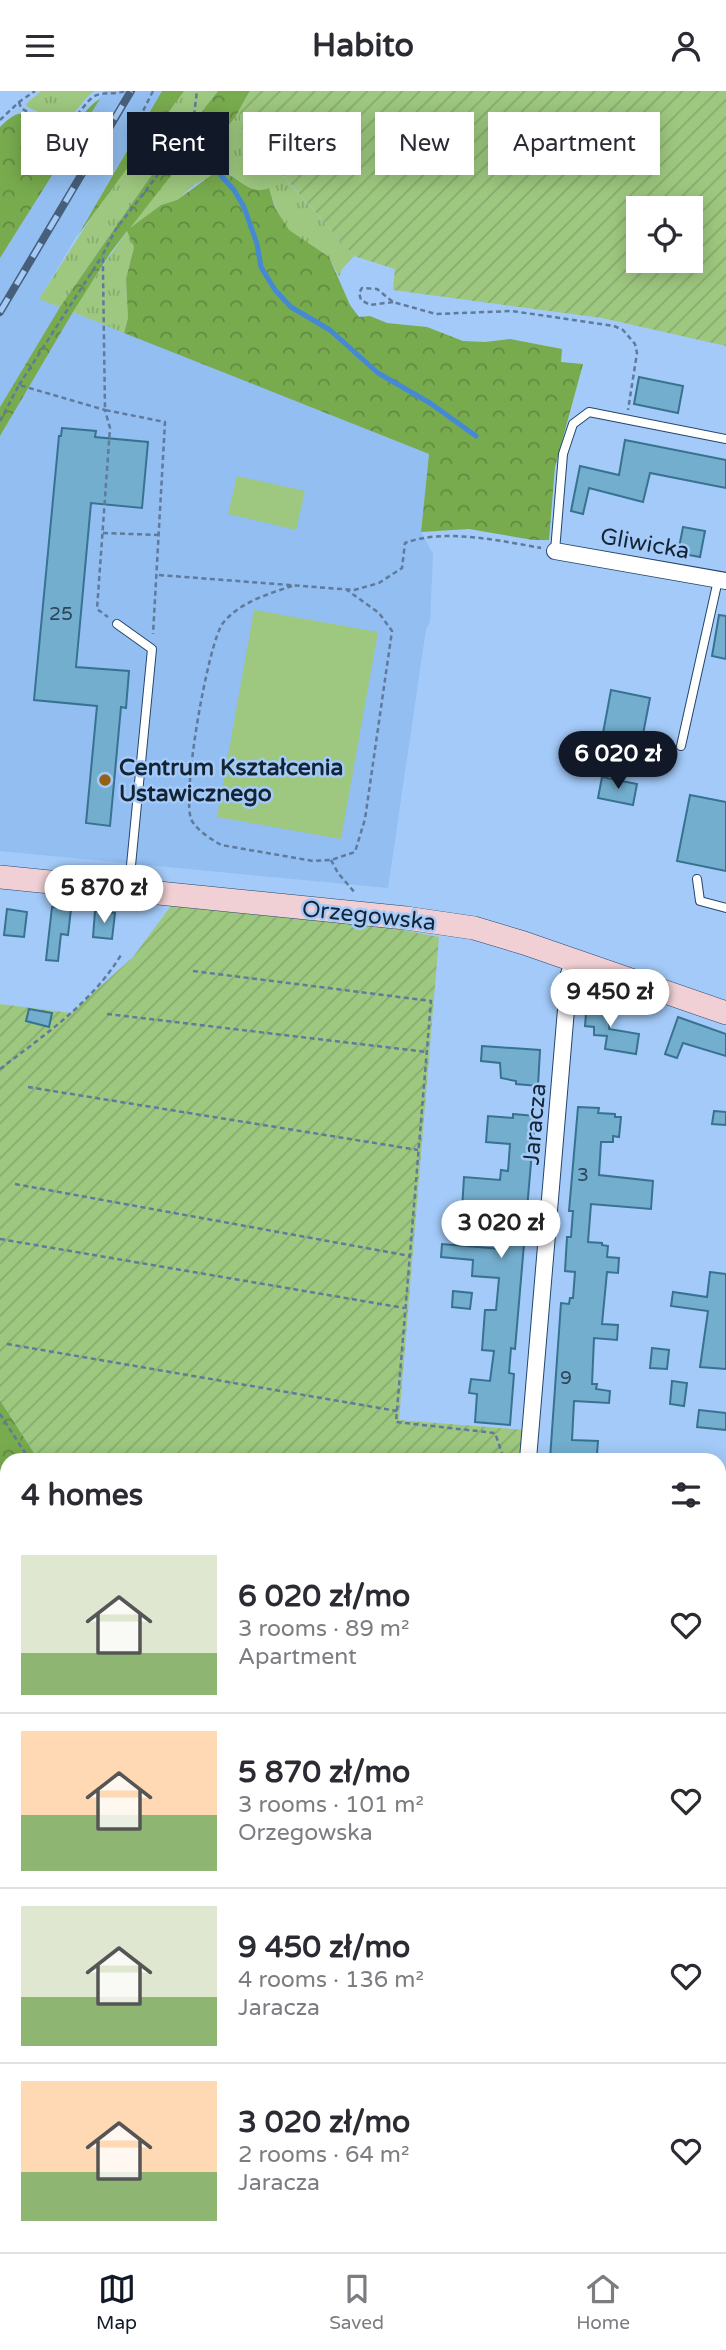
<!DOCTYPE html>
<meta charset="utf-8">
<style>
:root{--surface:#fff;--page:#f2f2f3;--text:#2b2b33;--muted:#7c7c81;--line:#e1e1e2;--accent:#111827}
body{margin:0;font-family:"Varela Round",sans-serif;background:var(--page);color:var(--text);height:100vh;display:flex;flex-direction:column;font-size:26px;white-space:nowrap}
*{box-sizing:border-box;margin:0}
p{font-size:23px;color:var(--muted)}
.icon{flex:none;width:38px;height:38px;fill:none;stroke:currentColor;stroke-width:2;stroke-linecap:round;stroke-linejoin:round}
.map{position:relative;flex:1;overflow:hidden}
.side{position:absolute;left:0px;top:1362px;width:726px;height:800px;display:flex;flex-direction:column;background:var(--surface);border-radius:21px 21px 0 0;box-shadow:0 4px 18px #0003}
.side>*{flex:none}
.banner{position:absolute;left:21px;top:21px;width:684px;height:63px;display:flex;gap:14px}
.buttons{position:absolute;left:626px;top:105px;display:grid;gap:14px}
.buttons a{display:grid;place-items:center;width:77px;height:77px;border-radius:0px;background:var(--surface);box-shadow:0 4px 18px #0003;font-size:35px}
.price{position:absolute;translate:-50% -60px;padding:0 16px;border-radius:24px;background:#fff;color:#222;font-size:23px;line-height:46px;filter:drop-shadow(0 2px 4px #0008)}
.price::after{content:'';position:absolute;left:50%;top:42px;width:21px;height:16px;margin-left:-10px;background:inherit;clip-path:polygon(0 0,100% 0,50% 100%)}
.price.current{background:var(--accent);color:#fff}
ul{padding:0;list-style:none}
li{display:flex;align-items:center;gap:21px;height:175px;padding:0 21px}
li+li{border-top:2px solid var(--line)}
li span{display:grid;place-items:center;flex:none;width:196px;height:140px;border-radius:0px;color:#555}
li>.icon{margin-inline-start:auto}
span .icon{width:84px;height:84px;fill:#fffc;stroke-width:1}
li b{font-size:30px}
h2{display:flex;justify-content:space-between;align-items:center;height:84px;padding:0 21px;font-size:30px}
.chip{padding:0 24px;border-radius:0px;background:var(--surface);box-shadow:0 4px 18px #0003;font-size:24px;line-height:63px}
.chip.current{background:var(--accent);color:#fff}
header{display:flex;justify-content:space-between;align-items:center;height:91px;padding:0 21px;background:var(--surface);font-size:32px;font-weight:800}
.tab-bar{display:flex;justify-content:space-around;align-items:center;height:98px;border-top:2px solid var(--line);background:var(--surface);font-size:19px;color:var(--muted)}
.tab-bar a{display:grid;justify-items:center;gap:4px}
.tab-bar .current{color:var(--accent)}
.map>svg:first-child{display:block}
</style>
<header><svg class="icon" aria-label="menu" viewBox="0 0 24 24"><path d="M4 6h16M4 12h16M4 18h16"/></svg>Habito<svg class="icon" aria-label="person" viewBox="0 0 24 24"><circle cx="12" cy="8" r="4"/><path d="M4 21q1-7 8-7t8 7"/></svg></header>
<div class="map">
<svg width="726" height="2161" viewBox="0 0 726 2161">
<defs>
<pattern id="grass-tufts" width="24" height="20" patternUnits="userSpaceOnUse" patternTransform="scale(1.75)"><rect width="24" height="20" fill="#9ec87f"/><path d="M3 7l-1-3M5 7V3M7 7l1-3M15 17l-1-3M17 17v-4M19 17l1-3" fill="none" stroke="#87ac6e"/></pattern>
<pattern id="forest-crowns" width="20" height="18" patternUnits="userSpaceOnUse" patternTransform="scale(1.75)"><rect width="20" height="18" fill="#78ab4e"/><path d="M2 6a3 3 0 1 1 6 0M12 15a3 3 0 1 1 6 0" fill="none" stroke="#618b42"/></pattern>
<pattern id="garden-furrows" width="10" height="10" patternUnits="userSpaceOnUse" patternTransform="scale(1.75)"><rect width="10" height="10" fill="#9ec87f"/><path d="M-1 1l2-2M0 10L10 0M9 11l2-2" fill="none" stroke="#87ac6e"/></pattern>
</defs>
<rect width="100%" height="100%" fill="#a3caf8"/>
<g fill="#92bef1">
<path d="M104 0H162L40 207 60 216 0 316V167Z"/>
<path d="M73 221 429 363 421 441 433 463 430 531 426 538 388 797 0 760V345Z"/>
<path d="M0 1380 7 1392V1527L0 1518Z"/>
<path d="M669 2154H719L726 2161H674Z"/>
</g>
<g fill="url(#grass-tufts)">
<path d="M41 0H95C88 4 84 10 79 16 64 34 46 25 28 16L26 13Z"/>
<path d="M182 0H218L151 85 60 216 39 208 112 94Z"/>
<path d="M239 19 242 39 354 165 342 178 339 186C326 154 313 161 291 142 279 130 274 113 269 97 253 103 241 94 230 83L211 85 194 94 177 109 161 114 128 139 134 156 126 188 128 227 124 242 73 221C109 163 149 108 193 56 207 41 227 37 239 19Z"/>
</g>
<g fill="url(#forest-crowns)">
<path d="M162 0H184L78 144Z"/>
<path d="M218 0H250C241 15 232 37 215 45 208 48 202 48 195 54L130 137 161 114 177 109 217 80C237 81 246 106 269 97L275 117 289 139 329 166 350 214 359 226 370 225 387 232 427 236 463 250 485 251 510 248 562 258 561 271 583 273 555 376 549 449H533L469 438 421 441 429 363 124 242 128 227 126 188 134 156 127 140 111 161 73 221 0 345V316L60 216 151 85Z"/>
<path d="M100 8 0 167V36C5 31 11 25 18 23 27 20 48 38 65 35 81 33 86 15 100 8Z"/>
<path d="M0 1309 38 1368H7V1390L0 1379Z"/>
<path d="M7 1762V1862L0 1870V1769Z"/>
<path d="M719 1976 726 1980V2161H721L716 2154H719Z"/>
<path d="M7 1994V2154H127V2161H0V1999Z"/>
<path d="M162 2154H271L273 2161H162Z"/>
<path d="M417 2154H638L644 2161H417Z"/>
</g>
<g fill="url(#garden-furrows)" fill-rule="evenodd">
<path d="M250 0H726V255L602 227 393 199 395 178 354 165 242 38 239 19ZM639 117H691V170H639Z"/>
<path d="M173 812 371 833 439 846 399 1329 525 1339 521 1368H38L0 1309V913L71 922 133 866Z"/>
<path d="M719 1458H726V1519L719 1555Z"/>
<path d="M0 1581 7 1584V1677L0 1673Z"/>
<path d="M719 1694 726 1696V1963L719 1957Z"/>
</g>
<g fill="#9ec87f">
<path d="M237 385 305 400 296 439 228 423Z"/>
<path d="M254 519 378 541 341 748 217 726Z"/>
</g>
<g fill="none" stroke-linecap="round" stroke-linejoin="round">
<path stroke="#4589d6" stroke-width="5" d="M217 80 234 99 244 116 257 153 261 176 275 199 291 216 330 239 378 282 430 312 476 345"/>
</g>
<g fill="#73aece" stroke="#377290" stroke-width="2">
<path d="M639 286 683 295 678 322 634 313Z"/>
<path d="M62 337 96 340 95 346 148 351 142 417 91 412 76 576 129 580 126 617 121 616 110 735 86 732 97 615 34 609 59 345H61Z"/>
<path d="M625 349 726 369V397L650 382 643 411 589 397 583 423 571 420 580 375 619 384Z"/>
<path d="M683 436 705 440 700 466 678 462Z"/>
<path d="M719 524 726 525V568L712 565Z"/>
<path d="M611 599 650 607 638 669 606 663 608 654 601 653Z"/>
<path d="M602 686 637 693 633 714 598 707Z"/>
<path d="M690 704 726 711V780L677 770Z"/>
<path d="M52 816 71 818 68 844 61 843 58 870 46 869Z"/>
<path d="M7 818 27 821 24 846 4 844Z"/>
<path d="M95 820 115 822 112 848 93 846Z"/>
<path d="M587 911 611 913 609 938 639 943 636 963 605 958 607 945 594 944V936L585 935Z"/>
<path d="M29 918 52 922 49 936 26 930Z"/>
<path d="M678 926 726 943V965L683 952 677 967 665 963Z"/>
<path d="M482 955 540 959 538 995 516 993V990L501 987 500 972 481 970Z"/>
<path d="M578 1016 599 1017 598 1022 615 1023V1026H621L619 1046 613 1045V1051H601L599 1084 653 1090 651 1118 591 1113 588 1151 602 1152V1154L608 1155 607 1166 619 1167 618 1182 607 1181 602 1233 618 1234 617 1249 594 1247 592 1293H597L596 1298 610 1300 609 1312 574 1310 572 1349 598 1350 597 1363H594V1368H550L561 1212 569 1213 570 1207H573L575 1181 565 1180 567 1146H571L573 1120H569Z"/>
<path d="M714 1020 726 1021V1034L712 1033Z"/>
<path d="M513 1023 535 1025 515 1258 511 1257 509 1282 514 1283 510 1334 475 1331 477 1303 469 1302 471 1288 490 1290 494 1260 482 1259 485 1219H496L499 1187 472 1185 473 1169 441 1166 442 1153 501 1158 504 1122 462 1118 464 1086 500 1089 501 1079 508 1080 510 1053 486 1051 488 1025 513 1027Z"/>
<path d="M710 1181 726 1183V1278L700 1276 708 1220 671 1215 673 1201 707 1206Z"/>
<path d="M453 1200 472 1202 470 1218 452 1216Z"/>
<path d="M652 1257 669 1259 667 1278 650 1277Z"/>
<path d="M672 1290 687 1292 684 1315 670 1313Z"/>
<path d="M699 1319 726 1322V1339L697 1336Z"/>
</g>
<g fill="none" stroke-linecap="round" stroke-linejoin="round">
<g stroke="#24466c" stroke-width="10">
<g id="lane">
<path d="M555 460 563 363 573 333 589 321 726 348"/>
<path d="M117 533 152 558 129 795"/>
<path d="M681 655 718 489"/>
<path d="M697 788 700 810 726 817"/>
</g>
</g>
<g stroke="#24466c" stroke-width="18">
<g id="street">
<path d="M555 460 726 490"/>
<path d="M528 1368 569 883 575 869"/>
<path d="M719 1659 726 1606"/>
<path d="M719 1680 726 1683"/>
</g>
</g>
<g stroke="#24466c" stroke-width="24">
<path id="secondary" d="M0 786 406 827 474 837 524 852 726 922"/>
</g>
<g stroke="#5f7a9b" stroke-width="2.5" stroke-dasharray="5 3.5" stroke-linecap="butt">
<path d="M153 0 135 36 138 51 133 60 160 81 116 138 103 163V181L105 319 165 331 153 543"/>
<path d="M19 11 21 17C36 26 57 39 74 27 81 21 85 12 93 6 102 0 115 4 126 0"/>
<path d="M0 29 19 11 35 0"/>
<path d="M160 81 188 48 192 40 197 0"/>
<path d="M393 211 370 214 361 209 359 202 362 197 377 198 393 211 436 223 512 220 614 235 623 239 635 253 637 262 628 319"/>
<path d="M19 294 102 165"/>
<path d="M0 330 19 294 105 319 110 337 97 518 108 526"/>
<path d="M103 442 160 444"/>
<path d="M159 484 354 499 379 492 402 477 405 452C443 437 502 450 541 457"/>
<path d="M292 495C268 503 240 511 223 532 208 551 180 711 192 730 199 741 211 748 221 754L313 770 331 769 355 761 365 728 392 540 379 522 347 499"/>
<path d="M331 769 338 782 356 803"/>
<path d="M193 880 431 910 396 1331 495 1342 504 1368"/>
<path d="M107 923 427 961"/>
<path d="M0 978C44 944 91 913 121 864"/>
<path d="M28 996 418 1059"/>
<path d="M15 1093 410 1165"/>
<path d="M0 1148 404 1217"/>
<path d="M7 1253 397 1320"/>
<path d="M0 1323 29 1368"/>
<path d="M0 1568 7 1572"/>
<path d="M0 1681 7 1684"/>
<path d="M0 1763 7 1757"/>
<path d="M719 1779 726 1782"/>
<path d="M0 1970 7 1979"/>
<path d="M719 1971 726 1975"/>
<path d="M307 2154 312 2161"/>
<path d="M354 2154 363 2161"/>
<path d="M646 2154 652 2161"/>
<path d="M7 2161 13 2154"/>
<path d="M399 2161 412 2154 413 2161"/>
</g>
<use href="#lane" stroke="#fff" stroke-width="8"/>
<use href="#street" stroke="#fff" stroke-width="16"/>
<use href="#secondary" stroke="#f0d0d4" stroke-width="23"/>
<g stroke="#475f7a" stroke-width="8">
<g id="rail">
<path d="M0 221 131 0"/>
<path d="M0 1464 7 1474"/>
<path d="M689 2154 694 2161"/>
</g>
</g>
<use href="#rail" stroke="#a3caf8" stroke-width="5" stroke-dasharray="16" stroke-linecap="butt"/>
</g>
<circle fill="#936212" stroke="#a3caf8" stroke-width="2.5" cx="105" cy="689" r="7"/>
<g text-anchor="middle" stroke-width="5" stroke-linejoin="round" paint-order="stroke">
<g font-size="19" fill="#2c465b">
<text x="61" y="529">25</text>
<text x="583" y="1090">3</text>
<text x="566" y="1293">9</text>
</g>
<g font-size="23" fill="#152435" stroke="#a3caf8">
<text transform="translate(645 452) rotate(10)" y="8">Gliwicka</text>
<text transform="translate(369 824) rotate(6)" y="8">Orzegowska</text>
<text transform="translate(534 1033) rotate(-85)" y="8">Jaracza</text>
</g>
<g font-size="23" font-weight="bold" fill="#152435" stroke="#a3caf8" text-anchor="start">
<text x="119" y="684">Centrum Kształcenia<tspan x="119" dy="26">Ustawicznego</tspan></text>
</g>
</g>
</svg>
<div class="buttons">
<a><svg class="icon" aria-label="locate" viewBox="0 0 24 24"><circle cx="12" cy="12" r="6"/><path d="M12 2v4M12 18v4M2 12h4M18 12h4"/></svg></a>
</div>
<b class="price current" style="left:618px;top:700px">6 020 zł</b>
<b class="price" style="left:104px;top:834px">5 870 zł</b>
<b class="price" style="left:610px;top:938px">9 450 zł</b>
<b class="price" style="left:501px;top:1169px">3 020 zł</b>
<div class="banner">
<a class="chip">Buy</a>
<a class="chip current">Rent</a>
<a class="chip">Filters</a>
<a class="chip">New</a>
<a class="chip">Apartment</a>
</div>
<section class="side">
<h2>4 homes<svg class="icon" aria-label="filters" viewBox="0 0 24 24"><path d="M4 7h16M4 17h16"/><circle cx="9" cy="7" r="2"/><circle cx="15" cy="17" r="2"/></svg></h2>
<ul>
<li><span style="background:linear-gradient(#dfe7d0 70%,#8fb573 0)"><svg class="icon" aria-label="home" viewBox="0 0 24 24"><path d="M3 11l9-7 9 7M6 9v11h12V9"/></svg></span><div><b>6 020 zł/mo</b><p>3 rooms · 89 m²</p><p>Apartment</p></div><svg class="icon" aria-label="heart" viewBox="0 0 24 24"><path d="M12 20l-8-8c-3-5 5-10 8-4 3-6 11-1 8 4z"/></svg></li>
<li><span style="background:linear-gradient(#ffd9b3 60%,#8fb573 0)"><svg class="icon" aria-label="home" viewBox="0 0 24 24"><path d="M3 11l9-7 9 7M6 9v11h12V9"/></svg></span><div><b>5 870 zł/mo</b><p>3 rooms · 101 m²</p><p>Orzegowska</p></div><svg class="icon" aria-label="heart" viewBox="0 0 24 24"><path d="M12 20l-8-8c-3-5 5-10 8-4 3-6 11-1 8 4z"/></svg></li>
<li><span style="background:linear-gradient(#dfe7d0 65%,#8fb573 0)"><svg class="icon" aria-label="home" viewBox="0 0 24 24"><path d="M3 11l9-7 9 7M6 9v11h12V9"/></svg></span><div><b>9 450 zł/mo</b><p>4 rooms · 136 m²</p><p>Jaracza</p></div><svg class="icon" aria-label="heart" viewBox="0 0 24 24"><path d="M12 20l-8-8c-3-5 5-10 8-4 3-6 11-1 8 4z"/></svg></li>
<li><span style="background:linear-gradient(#ffd9b3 65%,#8fb573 0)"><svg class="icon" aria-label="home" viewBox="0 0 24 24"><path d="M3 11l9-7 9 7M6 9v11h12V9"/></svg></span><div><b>3 020 zł/mo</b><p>2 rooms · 64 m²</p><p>Jaracza</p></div><svg class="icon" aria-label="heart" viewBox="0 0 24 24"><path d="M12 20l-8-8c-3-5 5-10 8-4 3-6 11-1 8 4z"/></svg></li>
</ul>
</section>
</div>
<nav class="tab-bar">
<a class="current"><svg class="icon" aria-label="map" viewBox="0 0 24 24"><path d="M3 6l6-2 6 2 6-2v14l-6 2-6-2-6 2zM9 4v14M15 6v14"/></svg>Map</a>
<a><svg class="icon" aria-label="saved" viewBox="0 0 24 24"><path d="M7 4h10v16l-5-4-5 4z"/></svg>Saved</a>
<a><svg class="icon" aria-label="home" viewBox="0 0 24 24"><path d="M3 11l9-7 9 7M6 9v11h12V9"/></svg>Home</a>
</nav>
